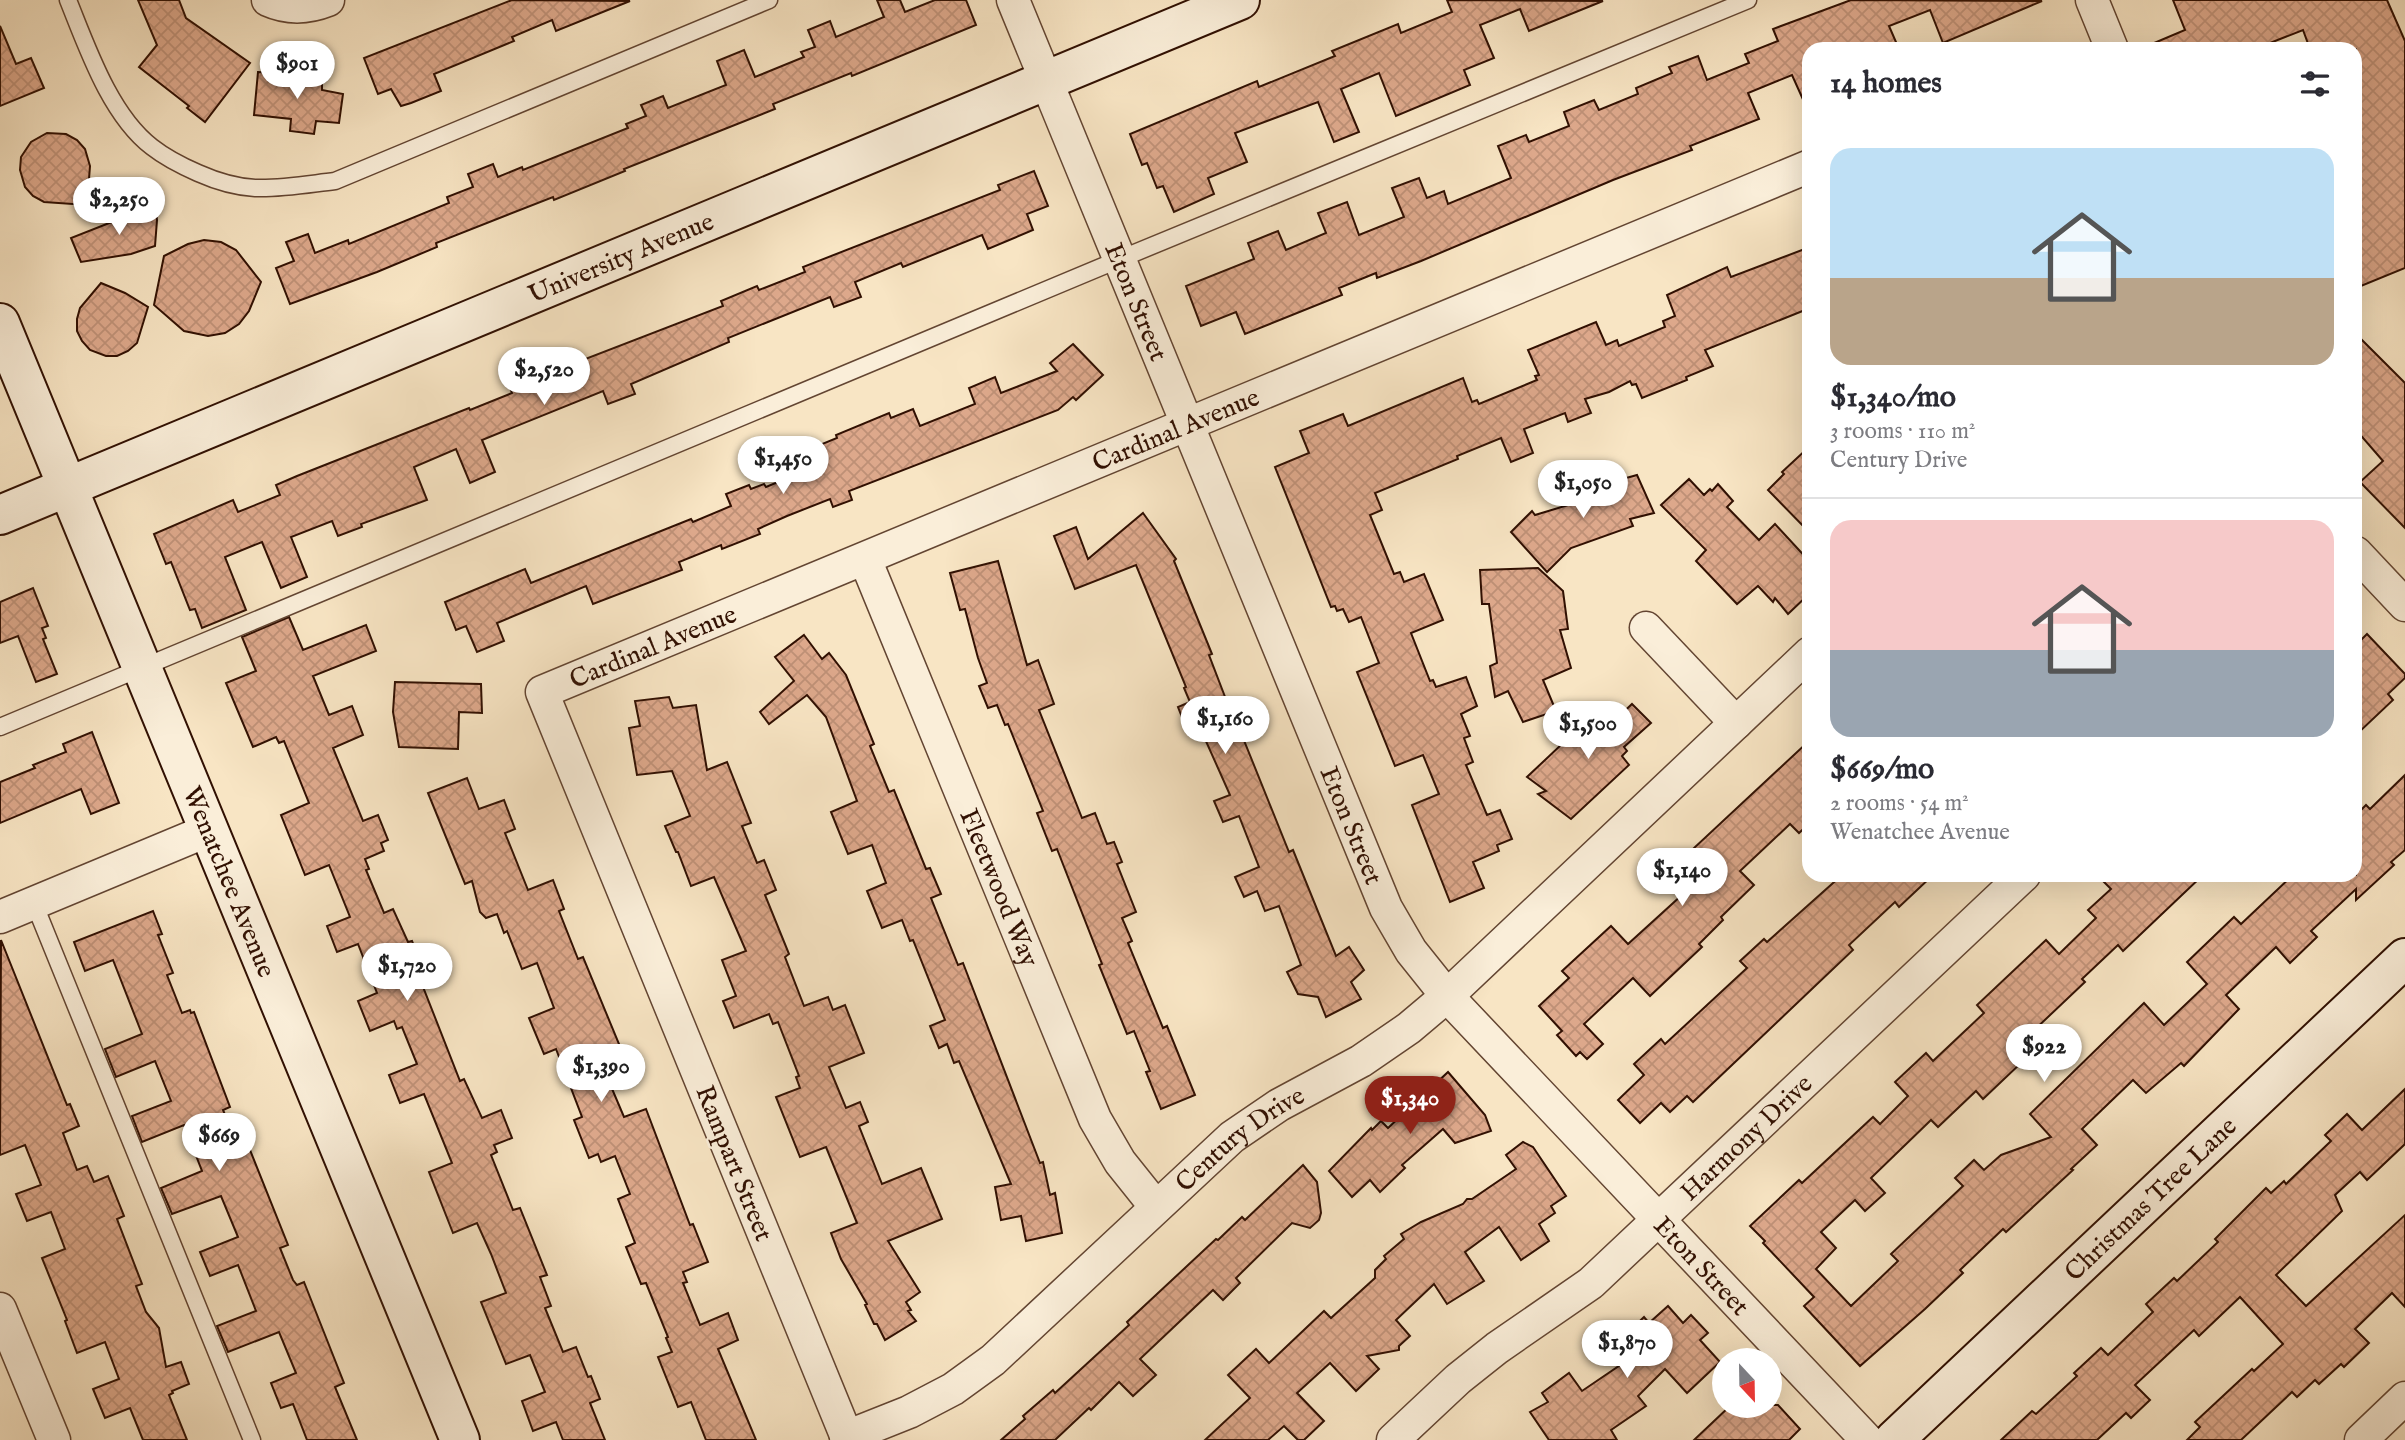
<!DOCTYPE html>
<meta charset="utf-8">
<style>
:root{--surface:#fff;--page:#f2f2f3;--text:#2b2b33;--muted:#7c7c81;--line:#e1e1e2;--accent:#8f2418}
body{margin:0;font-family:"IM FELL English",serif;background:var(--page);color:var(--text);height:100vh;display:flex;flex-direction:column;font-size:26px;white-space:nowrap}
*{box-sizing:border-box;margin:0}
p{font-size:23px;color:var(--muted)}
.icon{flex:none;width:38px;height:38px;fill:none;stroke:currentColor;stroke-width:2;stroke-linecap:round;stroke-linejoin:round}
.map{position:relative;flex:1;overflow:hidden}
.drawer{position:absolute;left:1802px;top:42px;width:560px;height:840px;display:flex;flex-direction:column;background:var(--surface);border-radius:21px;box-shadow:0 7px 28px #0002}
.drawer>*{flex:none}
.needle{width:46px;rotate:158deg}
.fabs{position:absolute;left:1712px;top:1348px;display:grid;gap:14px}
.fabs a{display:grid;place-items:center;width:70px;height:70px;border-radius:50%;background:var(--surface);box-shadow:0 7px 28px #0002;font-size:35px}
.price{position:absolute;translate:-50% -60px;padding:0 16px;border-radius:24px;background:#fff;color:#222;font-size:23px;line-height:46px;filter:drop-shadow(0 2px 4px #0008)}
.price::after{content:'';position:absolute;left:50%;top:42px;width:21px;height:16px;margin-left:-10px;background:inherit;clip-path:polygon(0 0,100% 0,50% 100%)}
.price.active{background:var(--accent);color:#fff}
ul{padding:0;list-style:none}
li{display:grid;align-content:center;gap:14px;height:371px;padding:0 28px}
li+li{border-top:2px solid var(--line)}
li span{display:grid;place-items:center;height:217px;border-radius:21px;color:#555}
li>.icon{margin-inline-start:auto}
span .icon{width:126px;height:126px;fill:#fffc;stroke-width:1}
li b{font-size:30px}
h2{display:flex;justify-content:space-between;align-items:center;height:84px;padding:0 28px;font-size:30px}
.map>svg:first-child{display:block}
</style>
<div class="map">
<svg width="2405" height="1440" viewBox="0 0 2405 1440">
<defs>
<pattern id="building-cross-hatch" width="8" height="8" patternUnits="userSpaceOnUse" patternTransform="scale(1.75)"><rect width="8" height="8" fill="#dda88b"/><path d="M0 0l8 8M0 8l8-8" fill="none" stroke="#be9076"/></pattern>
</defs>
<rect width="100%" height="100%" fill="#f8e5c4"/>
<filter id="stains"><feTurbulence type="fractalNoise" baseFrequency=".00286" numOctaves="4"/><feColorMatrix values="0 0 0 0 .2 0 0 0 0 .09 0 0 0 0 .02 0 0 0 .5 -.17"/></filter>
<radialGradient id="worn" r=".72"><stop offset=".6" stop-color="#630" stop-opacity="0"/><stop offset="1" stop-color="#630" stop-opacity=".3"/></radialGradient>
<g fill="url(#building-cross-hatch)" stroke="#311002" stroke-width="2">
<path d="M138 0H179L186 18 250 63 205 122 187 108 189 106 139 67 157 45Z"/>
<path d="M512 0 630 1 556 31 552 20 512 37 514 41 434 74 441 91 411 103 401 106 391 89 378 94 364 58Z"/>
<path d="M877 0H900L905 12 935 0H966L976 25 852 76 851 73 773 104 775 109 624 169 625 171 554 200 553 197 436 243 437 247 377 272 290 304 276 268 294 261 286 242 308 234 315 253 348 240 349 244 449 203 447 197 473 187 468 174 493 164 498 177 522 167 523 170 628 128 626 124 646 116 641 105 663 96 668 108 726 85 717 61 744 50 755 77 804 57 801 52 815 47 808 30 830 21 836 37 884 17Z"/>
<path d="M1447 0 1603 1 1529 31 1520 9 1480 25 1494 58 1464 70 1470 85 1396 116 1379 73 1341 89 1359 132 1334 142 1318 102 1235 133 1247 162 1208 178 1214 194 1174 212 1163 186 1157 188 1147 163 1142 165 1130 134 1257 81 1259 87 1335 56 1332 51 1398 24 1401 33 1452 12Z"/>
<path d="M1851 0 2042 1 1943 43 1930 10 1889 26 1899 49H1810V115L1792 75 1748 93 1759 119 1690 146 1692 150 1613 180 1421 261 1377 278 1376 273 1339 288 1342 295 1245 334 1236 312 1201 326 1186 286 1254 259 1248 243 1278 231 1286 250 1326 233 1318 213 1347 202 1359 235 1404 217 1392 188 1419 178 1427 198 1444 191 1448 204 1511 178 1498 146 1526 135 1529 142 1569 126 1564 112 1594 100 1599 110 1638 94 1636 88 1672 73 1669 67 1698 56 1707 80 1749 63 1745 54 1778 41 1773 29Z"/>
<path d="M2173 0H2387L2405 41V268L2356 288V49H2310L2303 30 2255 49H2140L2185 30Z"/>
<path d="M0 26 16 64 31 58 44 88 0 106Z"/>
<path d="M258 72 322 77V90L343 94 339 123 316 121 314 134 290 131 291 119 254 115Z"/>
<path d="M47 133 66 134 77 140 85 149 90 166 87 205 44 202 33 196 25 187 20 170 21 157 31 142Z"/>
<path d="M1034 171 1048 206 1027 214 1033 230 988 249 982 235 903 267 901 263 855 282 861 297 834 307 830 297 728 338 729 342 631 384 635 394 608 404 603 391 482 440 495 472 470 483 456 449 414 467 427 500 361 524 362 527 338 536 332 521 291 537 307 577 281 588 262 542 225 557 246 610 202 628 195 609 190 610 171 562 166 564 154 534 233 500 238 512 280 495 276 485 297 476 469 408 470 410 512 393 510 388 723 306 721 301 757 286 759 290 805 272 803 267 1000 190 998 185Z"/>
<path d="M155 205 157 220 155 246 131 254 81 262 71 238Z"/>
<path d="M204 240 221 242 236 250 261 282 249 311 239 324 225 333 208 336 184 331 154 305 164 256 188 244Z"/>
<path d="M1810 247V308L1705 350 1713 366 1686 377 1687 380 1642 398 1636 384 1632 385 1630 381 1609 392 1585 399 1591 413 1568 422 1565 413 1524 429 1533 453 1511 462 1501 438 1457 456 1458 459 1375 493 1382 510 1370 515 1394 574 1400 572 1404 582 1424 574 1443 620 1411 633 1430 681 1433 680 1436 687 1466 677 1477 706 1461 714 1470 736 1464 738 1473 762 1466 765 1487 815 1500 810 1512 839 1497 845 1499 851 1473 862 1484 888 1450 902 1412 805 1439 794 1423 755 1395 766 1357 672 1379 663 1361 617 1349 622 1343 609 1337 611 1335 606 1331 607 1275 467 1309 453 1300 431 1343 414 1348 426 1463 378 1472 402 1477 400 1479 404 1537 380 1535 376 1539 375 1528 350 1596 322 1606 345 1617 340 1619 346 1665 327 1663 321 1675 316 1667 295 1727 267 1731 277Z"/>
<path d="M101 283 125 293 148 307 137 343 128 351 117 356H106L90 350 82 341 77 331V319L80 308Z"/>
<path d="M2356 334 2405 383V528L2360 482 2383 461 2356 430Z"/>
<path d="M1073 344 1103 375 1076 400 1073 397 1058 410 849 491 852 500 833 507 830 499 787 516 758 529 760 534 722 549 721 545 679 562 682 570 593 604 586 586 540 605 497 623 504 641 477 652 466 626 456 630 445 602 525 569 531 583 691 519 693 522 731 506 726 494 749 485 751 489 764 484 766 487 817 466 810 449 837 438 836 435 889 413 891 418 913 409 920 426 975 404 969 388 995 377 1001 393 1057 371 1050 363Z"/>
<path d="M1810 446V533L1768 490 1784 474 1782 472Z"/>
<path d="M1617 475 1619 480 1637 475 1654 513 1630 519 1633 526 1571 548 1547 572 1511 532 1532 511 1535 515 1598 496 1594 483Z"/>
<path d="M1689 479 1704 495 1710 489 1712 491 1718 484 1733 501 1727 507 1759 540 1775 524 1810 562V593L1788 614 1775 598 1773 602 1758 586 1737 604 1696 561 1706 550 1661 505Z"/>
<path d="M1143 513 1176 559 1174 561 1212 654 1209 655 1227 702 1236 698 1246 725 1239 728 1289 852 1293 850 1336 956 1349 947 1364 970 1351 982 1361 999 1326 1017 1318 997 1298 994 1287 972 1301 965 1279 906 1265 911 1257 891 1244 897 1235 877 1259 867 1239 816 1223 822 1214 801 1230 795 1201 730 1189 735 1178 707 1190 702 1184 688 1186 687 1136 565 1075 589 1054 536 1076 527 1088 559Z"/>
<path d="M998 561 1027 665 1038 660 1054 704 1039 710 1082 818 1095 813 1107 844 1114 842 1122 862 1117 864 1136 912 1122 918 1132 941 1128 943 1163 1028 1167 1026 1195 1095 1161 1109 1146 1072 1150 1071 1134 1031 1127 1034 1099 965 1102 964 1057 849 1052 851 1037 813 1043 811 1008 724 1005 725 997 705 988 708 979 686 987 683 978 658 965 609 960 610 950 573Z"/>
<path d="M1538 568 1563 591 1568 629 1560 630 1571 668 1543 680 1556 711 1523 722 1508 691 1495 697 1490 666 1497 663 1489 604H1482L1480 570Z"/>
<path d="M33 588 48 626 42 628 46 638 43 639 57 674 36 682 18 636 0 643V602Z"/>
<path d="M289 617 303 650 366 625 376 651 313 676 329 715 352 706 363 735 333 748 363 821 378 815 388 840 381 843 384 851 365 859 369 869 366 870 384 913 393 909 408 942 412 941 422 967 416 969 460 1081 464 1079 482 1118 501 1110 512 1138 494 1145 497 1152 491 1155 513 1210 520 1208 547 1275 540 1277 551 1306 545 1308 563 1352 576 1347 588 1377 591 1376 600 1399 590 1403 605 1440H563L556 1422 533 1431 522 1401 545 1392 530 1355 506 1364 481 1302 506 1293 491 1254 477 1223 453 1233 429 1172 452 1163 424 1094 400 1103 389 1075 417 1064 402 1027 397 1029 394 1021 370 1031 358 1001 377 993 358 944 337 952 327 926 350 917 329 865 305 875 281 815 309 803 284 741 279 743 276 737 253 747 226 683 256 671 242 637Z"/>
<path d="M2367 634 2405 674V678L2388 694 2393 700 2356 735V645Z"/>
<path d="M804 635 822 659 829 653 846 675 874 744 870 746 889 792 894 790 926 869 930 868 941 894 931 898 958 965 963 963 1040 1163 1043 1162 1050 1195 1055 1193 1062 1233 1026 1241 1021 1216 1001 1220 995 1187 1011 1184 959 1061 954 1063 947 1044 939 1048 930 1026 945 1020 913 940 910 941 902 920 882 928 867 891 886 883 872 845 848 854 831 812 857 801 826 717 807 695 769 724 760 712 794 681 775 657Z"/>
<path d="M395 682 481 684 482 713 459 712 458 749 399 747 393 712Z"/>
<path d="M669 697 673 708 696 705 707 770 727 762 751 823 742 826 757 863 764 860 776 890 765 895 789 954 785 957 804 1006 828 997 833 1010 845 1005 864 1053 829 1067 846 1108 860 1102 868 1122 859 1126 882 1184 921 1168 942 1219 888 1241 920 1292 906 1302 911 1310 908 1311 916 1321 885 1340 877 1324H874L865 1305 867 1304 841 1259 831 1233 857 1223 826 1147 800 1157 776 1097 800 1088 796 1077 799 1076 778 1022 773 1024 769 1014 734 1028 723 1001 736 996 722 960 746 951 714 877 691 886 678 852H676L665 826 690 816 672 771 637 775 629 728 640 726 635 701Z"/>
<path d="M1632 704 1651 723 1624 747 1627 751 1622 756 1629 765 1571 819 1538 794 1546 791 1527 777 1599 709 1613 722Z"/>
<path d="M92 732 119 803 91 814 81 789 0 823V782L35 768 33 765 66 752 63 744Z"/>
<path d="M1810 740V823L1799 833 1790 824 1740 871 1754 885 1721 917 1723 920 1699 944 1702 947 1650 996 1633 978 1584 1024 1603 1044 1587 1059 1580 1052 1576 1056 1557 1035 1562 1031 1539 1006 1569 978 1562 971 1611 926 1628 944 1683 894 1711 867 1694 848Z"/>
<path d="M2405 775V850L2391 862 2394 865 2356 900V889L2311 931 2317 937 2290 963 2276 947 2226 995 2239 1009 2184 1066 2181 1063 2146 1093 2133 1080 2082 1129 2097 1145 2071 1169 2073 1170 2006 1232 2003 1229 1960 1270 1963 1273 1925 1309 1860 1366 1804 1306 1814 1297 1763 1243 1765 1241 1750 1226 1799 1180 1802 1183 1873 1117 1880 1124 1908 1096 1895 1082 1926 1053 1933 1061 1984 1013 1977 1005 2046 940 2059 954 2096 918 2088 910 2111 889 2097 875H2203L2123 951 2118 945 2082 979 2085 982 2011 1052 2021 1063 1983 1099 1976 1091 1938 1127 1931 1120 1871 1178 1885 1193 1865 1211 1855 1200 1821 1232 1836 1248 1816 1269 1851 1306 1898 1261 1891 1254 1963 1186 1955 1178 1974 1160 1984 1170 2001 1155 2051 1137 2030 1114 2144 1003 2164 1025 2207 984 2187 962 2234 917 2241 924 2293 875H2356V815L2366 805 2370 809Z"/>
<path d="M467 778 479 809 504 800 515 829 505 833 528 890 553 880 564 909 559 911 578 959 583 957 626 1061 604 1070 624 1117 646 1109 690 1225 693 1224 708 1262 683 1272 687 1282 683 1283 700 1325 728 1313 738 1340 718 1349 756 1440H706L691 1402 678 1407 658 1357 672 1352 666 1338 668 1337 646 1283 641 1284 626 1247 635 1243 618 1199 630 1194 615 1156 601 1162 598 1154 589 1158 574 1120 582 1117 556 1049 544 1054 529 1018 554 1008 537 963 522 969 507 931 504 933 497 914 486 918 480 912 472 881 465 884 428 793Z"/>
<path d="M1842 875H1933L1899 907 1895 902 1849 945 1853 950 1693 1102 1687 1096 1670 1112 1661 1103 1640 1123 1618 1100 1644 1075 1634 1064 1661 1039 1665 1044 1747 968 1740 961 1764 939 1767 942Z"/>
<path d="M153 911 162 934 158 935 173 973 167 975 182 1013 190 1010 191 1013 194 1012 230 1107 223 1110 238 1146 240 1145 241 1148 248 1145 288 1245 280 1248 293 1280 297 1285 304 1282 344 1383 335 1387 357 1440H307L293 1404 281 1408 271 1383 296 1373 279 1332 228 1352 217 1326 256 1311 238 1265 210 1276 200 1252 238 1237 221 1196 172 1214 161 1188 202 1171 184 1125 142 1142 132 1116 171 1101 155 1061 116 1077 105 1049 142 1034 113 960 85 971 74 942Z"/>
<path d="M1 940 67 1105 70 1104 79 1126 63 1133 77 1170 87 1166 94 1182 108 1176 124 1216 117 1219 142 1284 136 1286 146 1312 159 1328 166 1367 181 1362 189 1384 172 1391 173 1393 169 1395 187 1440H143L130 1408 105 1418 93 1389 119 1379 105 1342 77 1353 65 1321 67 1320 42 1258 65 1249 51 1212 27 1221 16 1194 41 1185 25 1145 0 1155Z"/>
<path d="M1448 1072 1485 1115 1491 1131 1455 1143 1443 1129 1402 1165 1405 1168 1380 1192 1370 1180 1352 1197 1329 1171 1371 1128 1372 1130 1381 1121 1388 1128Z"/>
<path d="M2405 1089V1144L2367 1180 2360 1172 2335 1195 2342 1211 2276 1275 2306 1306 2405 1215V1307L2392 1293 2355 1329 2369 1343 2344 1367 2341 1364 2319 1384 2315 1380 2297 1397 2292 1392 2241 1440H2187L2200 1427 2195 1422 2252 1369 2254 1371 2283 1344 2240 1297 2199 1336 2194 1330 2135 1385 2150 1400 2131 1418 2126 1413 2097 1440H2001L2032 1411 2036 1414 2077 1376 2074 1373 2101 1348 2108 1355 2153 1312 2146 1304 2174 1278 2177 1281 2218 1242 2215 1239 2266 1188 2271 1193 2284 1181 2286 1184 2331 1141 2325 1135 2347 1114 2362 1130Z"/>
<path d="M1523 1142 1533 1147 1566 1196 1551 1206 1555 1213 1539 1224 1549 1241 1521 1260 1499 1227 1465 1252 1484 1281 1447 1304 1434 1284 1396 1320 1410 1336 1399 1346V1350L1367 1356 1379 1369 1356 1391 1330 1363 1297 1393 1324 1421 1304 1440H1298L1284 1426 1268 1440H1205L1250 1398 1228 1375 1256 1349 1269 1363 1324 1311 1331 1318 1375 1278V1270L1386 1259 1384 1256 1404 1239 1401 1234 1421 1222 1463 1204 1467 1199H1472L1516 1169 1506 1155Z"/>
<path d="M1303 1165 1317 1182 1321 1213 1319 1220 1310 1228 1292 1223 1236 1278 1240 1283 1223 1300 1213 1290 1140 1359 1156 1375 1133 1396 1119 1382 1091 1410 1089 1408 1055 1440H1001L1025 1419 1023 1416 1053 1390 1055 1393 1129 1325 1127 1322 1216 1239 1218 1240 1242 1217 1245 1220Z"/>
<path d="M1668 1306 1683 1323 1691 1315 1708 1333 1700 1340 1720 1362 1687 1393 1665 1369 1638 1396 1646 1406 1611 1430 1617 1440H1549L1530 1412 1548 1402 1542 1393 1569 1373 1582 1391 1629 1359 1615 1345 1644 1317 1649 1323Z"/>
<path d="M1731 1405H1778L1800 1429 1789 1440H1694Z"/>
</g>
<g fill="none" stroke-linecap="round" stroke-linejoin="round">
<g stroke="#634532" stroke-width="19">
<g id="lane">
<path d="M68 0C87 47 110 115 152 147 166 158 182 166 198 173 216 181 236 187 255 188 282 189 309 184 335 181L769 0"/>
<path d="M0 727 1120 259 1748 0"/>
<path d="M34 903 252 1440"/>
</g>
</g>
<g stroke="#634532" stroke-width="35">
<g id="street">
<path d="M268 0C288 9 308 8 328 0"/>
<path id="s1" d="M1013 0 1386 908 1411 951 1447 996 1867 1440"/>
<path d="M2092 0 2112 49"/>
<path d="M2356 553 2405 605"/>
<path id="s2" d="M865 559 1095 1119 1120 1162 1156 1207"/>
<path d="M1646 628 1736 723"/>
<path d="M0 917 209 830"/>
<path d="M0 1309 54 1440"/>
<path id="s3" d="M846 1437 909 1412 953 1389 993 1360 1232 1137 1279 1105 1361 1061 1409 1028 1447 996 1810 653"/>
<path id="s4" d="M848 1440 542 692 1810 166"/>
<path id="s5" d="M1393 1440 1458 1379 1497 1348 1591 1283 2024 875"/>
<path d="M2361 1440 2405 1398"/>
</g>
</g>
<g stroke="#311002" stroke-width="42">
<g id="secondary">
<path id="s6" d="M0 323 460 1440"/>
<path id="s7" d="M0 515 1240 0"/>
<path id="s8" d="M1894 1440 2405 958"/>
</g>
</g>
<use href="#lane" stroke="#faeed9" stroke-width="16"/>
<use href="#street" stroke="#faeed9" stroke-width="32"/>
<use href="#secondary" stroke="#faeed9" stroke-width="38"/>
</g>
<g text-anchor="middle" stroke-width="5" stroke-linejoin="round" paint-order="stroke">
<g font-size="26" fill="#311002" stroke="#faeed9">
<text dy="9" stroke="none"><textPath href="#s7" startOffset="672">University Avenue</textPath></text>
<text dy="9" stroke="none"><textPath href="#s1" startOffset="326">Eton Street</textPath></text>
<text dy="9" stroke="none"><textPath href="#s4" startOffset="1494">Cardinal Avenue</textPath></text>
<text dy="9" stroke="none"><textPath href="#s4" startOffset="928">Cardinal Avenue</textPath></text>
<text dy="9" stroke="none"><textPath href="#s1" startOffset="892">Eton Street</textPath></text>
<text dy="9" stroke="none"><textPath href="#s6" startOffset="604">Wenatchee Avenue</textPath></text>
<text dy="9" stroke="none"><textPath href="#s2" startOffset="355">Fleetwood Way</textPath></text>
<text dy="9" stroke="none"><textPath href="#s5" startOffset="466">Harmony Drive</textPath></text>
<text dy="9" stroke="none"><textPath href="#s3" startOffset="499">Century Drive</textPath></text>
<text transform="translate(735 1163) rotate(68)" y="9">Rampart Street</text>
<text dy="9" stroke="none"><textPath href="#s8" startOffset="352">Christmas Tree Lane</textPath></text>
<text dy="9" stroke="none"><textPath href="#s1" startOffset="1460">Eton Street</textPath></text>
</g>
</g>
<rect width="100%" height="100%" filter="url(#stains)"/>
<rect width="100%" height="100%" fill="url(#worn)"/>
</svg>
<div class="fabs">
<a><svg class="needle" viewBox="-14 -14 28 28"><path d="M0-13l5 13h-10z" fill="#e53935"/><path d="M0 13l5-13h-10z" fill="#7c7c81"/></svg></a>
</div>
<b class="price" style="left:297px;top:101px">$901</b>
<b class="price" style="left:119px;top:237px">$2,250</b>
<b class="price" style="left:544px;top:407px">$2,520</b>
<b class="price" style="left:783px;top:496px">$1,450</b>
<b class="price" style="left:1583px;top:520px">$1,050</b>
<b class="price" style="left:1225px;top:756px">$1,160</b>
<b class="price" style="left:1588px;top:761px">$1,500</b>
<b class="price" style="left:1682px;top:908px">$1,140</b>
<b class="price" style="left:407px;top:1003px">$1,720</b>
<b class="price" style="left:2044px;top:1084px">$922</b>
<b class="price" style="left:601px;top:1104px">$1,390</b>
<b class="price active" style="left:1410px;top:1136px">$1,340</b>
<b class="price" style="left:219px;top:1173px">$669</b>
<b class="price" style="left:1627px;top:1380px">$1,870</b>
<section class="drawer">
<h2>14 homes<svg class="icon" aria-label="filters" viewBox="0 0 24 24"><path d="M4 7h16M4 17h16"/><circle cx="9" cy="7" r="2"/><circle cx="15" cy="17" r="2"/></svg></h2>
<ul>
<li><span style="background:linear-gradient(#bfe0f5 60%,#b9a48a 0)"><svg class="icon" aria-label="home" viewBox="0 0 24 24"><path d="M3 11l9-7 9 7M6 9v11h12V9"/></svg></span><div><b>$1,340/mo</b><p>3 rooms · 110 m²</p><p>Century Drive</p></div></li>
<li><span style="background:linear-gradient(#f6c9c9 60%,#9aa5b1 0)"><svg class="icon" aria-label="home" viewBox="0 0 24 24"><path d="M3 11l9-7 9 7M6 9v11h12V9"/></svg></span><div><b>$669/mo</b><p>2 rooms · 54 m²</p><p>Wenatchee Avenue</p></div></li>
</ul>
</section>
</div>
